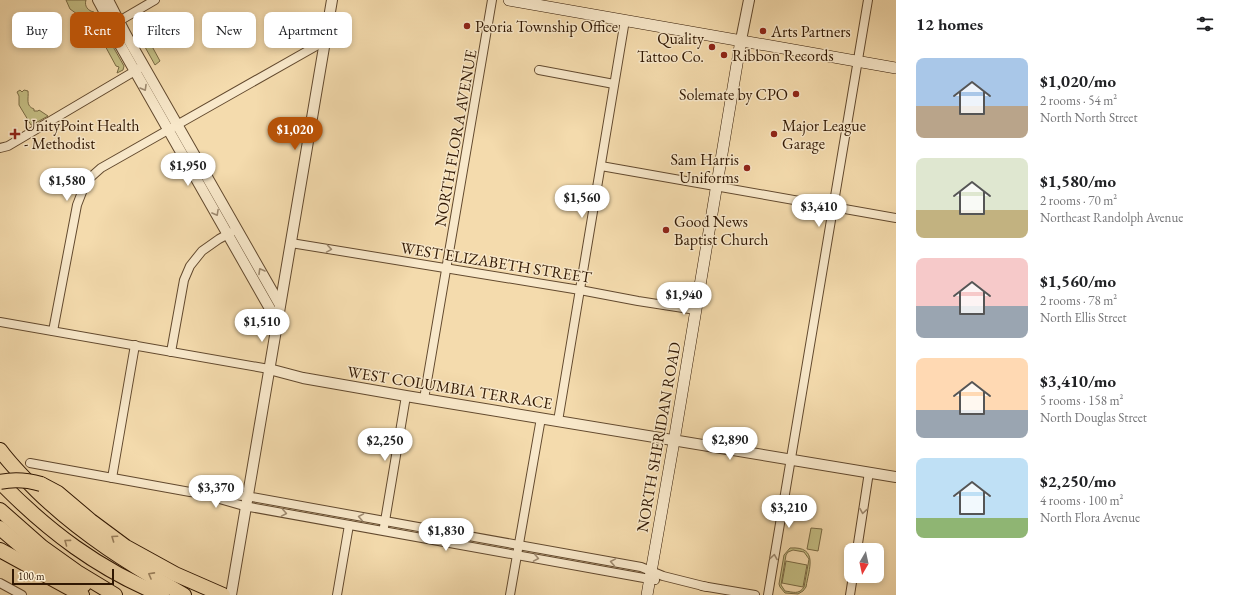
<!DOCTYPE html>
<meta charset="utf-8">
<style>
:root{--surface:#fff;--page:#f2f2f2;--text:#202124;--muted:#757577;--accent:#b45309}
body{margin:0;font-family:"EB Garamond",serif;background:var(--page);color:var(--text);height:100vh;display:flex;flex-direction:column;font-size:15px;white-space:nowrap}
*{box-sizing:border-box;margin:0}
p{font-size:13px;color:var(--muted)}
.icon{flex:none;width:22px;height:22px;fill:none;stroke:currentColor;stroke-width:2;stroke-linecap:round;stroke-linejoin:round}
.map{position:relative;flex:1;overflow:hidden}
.side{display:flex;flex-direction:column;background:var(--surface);width:340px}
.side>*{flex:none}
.guide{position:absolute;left:12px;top:12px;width:380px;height:36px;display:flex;gap:8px}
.needle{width:26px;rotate:189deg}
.buttons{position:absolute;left:844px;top:543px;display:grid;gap:8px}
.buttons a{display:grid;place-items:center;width:40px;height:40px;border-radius:8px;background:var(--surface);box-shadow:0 2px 6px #0003;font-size:20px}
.scale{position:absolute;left:12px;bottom:10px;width:102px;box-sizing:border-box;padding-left:4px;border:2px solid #311803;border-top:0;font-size:11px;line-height:14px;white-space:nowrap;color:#311803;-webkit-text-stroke:3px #f8e8ca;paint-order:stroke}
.price{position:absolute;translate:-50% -34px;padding:0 9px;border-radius:14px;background:#fff;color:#222;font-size:13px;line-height:26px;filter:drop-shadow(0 1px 2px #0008)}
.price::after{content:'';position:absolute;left:50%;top:24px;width:12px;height:9px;margin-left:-6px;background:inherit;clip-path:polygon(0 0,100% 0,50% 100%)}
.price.active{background:var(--accent);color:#fff}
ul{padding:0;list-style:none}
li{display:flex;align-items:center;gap:12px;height:100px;padding:0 20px}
li span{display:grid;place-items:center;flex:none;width:112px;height:80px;border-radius:8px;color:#555}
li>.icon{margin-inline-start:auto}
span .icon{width:48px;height:48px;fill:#fffc;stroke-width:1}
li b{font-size:17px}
h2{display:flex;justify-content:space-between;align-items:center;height:48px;padding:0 20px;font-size:17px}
.chip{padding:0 14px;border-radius:8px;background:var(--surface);box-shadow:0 2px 6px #0003;font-size:14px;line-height:36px}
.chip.active{background:var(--accent);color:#fff}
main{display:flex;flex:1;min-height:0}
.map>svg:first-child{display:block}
</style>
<main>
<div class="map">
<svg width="896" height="595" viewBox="0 0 896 595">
<rect width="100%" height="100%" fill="#f4dbad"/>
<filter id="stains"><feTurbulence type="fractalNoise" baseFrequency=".005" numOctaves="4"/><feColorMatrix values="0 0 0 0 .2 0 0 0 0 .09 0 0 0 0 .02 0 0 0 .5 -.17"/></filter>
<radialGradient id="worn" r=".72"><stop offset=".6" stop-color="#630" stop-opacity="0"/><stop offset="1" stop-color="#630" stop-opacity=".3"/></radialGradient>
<g fill="#c4be84" stroke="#7a6b44" fill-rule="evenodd">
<path d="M66 0H86C84 6 88 11 94 12L102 27 98 29H96L91 24 70 9Z"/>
<path d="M138 25 142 28 160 61 155 65 135 29V27Z"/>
<path d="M105 36H107L124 66 123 70 117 73 119 67 116 66 103 42V39Z"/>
<path d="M20 90 22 92 24 90 28 91C29 98 25 106 34 109V111H38L39 110 48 116 32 125H31L19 105V96L17 92Z"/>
<path d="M811 528 822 529 818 551 807 549Z"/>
<path d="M790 548C819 546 809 569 806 587L803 591 798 594 785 593 780 587 779 584 784 555ZM793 550 804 552 809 559 804 587C799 595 793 592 785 591L781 585 786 555 788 552Z"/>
<path d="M786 561 807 565 803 587 782 583Z"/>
</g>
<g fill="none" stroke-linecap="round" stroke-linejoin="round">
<g stroke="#62492e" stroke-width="10">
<g id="minor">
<path d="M114 24 155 0"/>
<path d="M539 70 614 84"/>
<path d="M0 148 8 146 140 68"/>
<path d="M601 166 896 218"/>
<path d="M291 243 580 290 638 301 696 310"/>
<path d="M0 322 269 369"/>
<path d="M53 331 77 205 84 187 87 181 92 176 101 168 325 41"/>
<path d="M171 352 184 280 190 266 202 251 219 239 232 232"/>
<path d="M424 399 492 0"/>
<path d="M558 421 625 20"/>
<path d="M30 463 190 492 217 495 246 496 641 567 663 576 707 587"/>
<path d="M112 478 135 345"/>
<path d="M216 498 244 506 655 580"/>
<path d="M384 527 406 396"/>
<path d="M857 550 869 472"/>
<path d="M0 583 22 595"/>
<path d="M702 586 755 595"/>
<path d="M337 595 349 525"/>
<path d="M510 595 541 418"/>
<path d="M768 595 868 0"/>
<path d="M850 595 853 576"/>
</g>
</g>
<g stroke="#62492e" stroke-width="12">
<g id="tertiary">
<path d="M98 0 112 26 115 36 277 321"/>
<path d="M108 0 126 35 280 305"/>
<path d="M741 40 749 0"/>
<path d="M269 369 303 378 406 396 896 477"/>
<path d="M231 595 332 0"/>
</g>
</g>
<g stroke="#311803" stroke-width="12">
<g id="secondary">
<path d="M509 0 896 68"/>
<path d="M647 595 674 441 741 40"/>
</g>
</g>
<g stroke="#311803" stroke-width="16">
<g id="motorway">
<path d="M0 450C11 465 24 478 37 491 81 534 131 565 184 595"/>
<path d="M0 482C48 531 98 569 162 595"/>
<path d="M41 484 58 493 91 521 126 547 175 574 223 595"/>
<path d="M0 510 42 547 77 572 115 595"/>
<path d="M0 528 21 546 58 571 84 585"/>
<path d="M0 550 82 595"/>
</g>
</g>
<use href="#minor" stroke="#f8e8ca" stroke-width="8"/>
<use href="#tertiary" stroke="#f8e8ca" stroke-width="10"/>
<use href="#secondary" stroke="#f8e8ca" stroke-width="11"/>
<use href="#motorway" stroke="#f4dbad" stroke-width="14"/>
<g stroke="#311803" stroke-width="16" stroke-linecap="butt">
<path id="motorway-bridge" d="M0 482C14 479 27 480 41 484"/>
</g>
<use href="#motorway-bridge" stroke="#f4dbad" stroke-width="14"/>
</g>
<defs><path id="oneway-chevron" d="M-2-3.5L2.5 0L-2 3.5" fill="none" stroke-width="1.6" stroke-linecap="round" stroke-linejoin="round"/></defs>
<g stroke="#9e8a70">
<use href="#oneway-chevron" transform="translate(144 88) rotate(60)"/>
<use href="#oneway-chevron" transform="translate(216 213) rotate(61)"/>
<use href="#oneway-chevron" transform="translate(329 249) rotate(9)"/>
<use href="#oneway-chevron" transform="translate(261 271) rotate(-120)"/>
<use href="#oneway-chevron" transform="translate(863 511) rotate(99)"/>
<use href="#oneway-chevron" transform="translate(284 513) rotate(10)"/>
<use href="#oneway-chevron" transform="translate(361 517) rotate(-170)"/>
<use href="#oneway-chevron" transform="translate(774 557) rotate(-81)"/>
<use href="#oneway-chevron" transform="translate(536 558) rotate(10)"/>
<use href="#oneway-chevron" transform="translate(613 562) rotate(-170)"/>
</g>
<g stroke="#9c8360">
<use href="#oneway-chevron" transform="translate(114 538) rotate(-145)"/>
<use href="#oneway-chevron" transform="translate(67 542) rotate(-144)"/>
<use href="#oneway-chevron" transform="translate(151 575) rotate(-151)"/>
</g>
<g fill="#8f2418" stroke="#f8e8ca" stroke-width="1.5">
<circle cx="467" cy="26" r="4"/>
<circle cx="763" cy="31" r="4"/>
<circle cx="712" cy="47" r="4"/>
<circle cx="724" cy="55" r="4"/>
<circle cx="796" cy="94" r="4"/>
<path d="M13 128h4v4h4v4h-4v4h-4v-4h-4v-4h4z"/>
<circle cx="774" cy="134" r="4"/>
<circle cx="747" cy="168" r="4"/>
<circle cx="666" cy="230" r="4"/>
</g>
<g text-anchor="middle" stroke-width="3" stroke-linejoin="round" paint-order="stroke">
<g font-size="16" fill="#311803" stroke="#f8e8ca" text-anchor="start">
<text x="475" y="32">Peoria Township Office</text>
<text x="771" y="37">Arts Partners</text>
<text x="704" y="44" text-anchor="end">Quality<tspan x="704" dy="18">Tattoo Co.</tspan></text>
<text x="732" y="61">Ribbon Records</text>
<text x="788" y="100" text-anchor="end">Solemate by CPO</text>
<text x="24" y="131">UnityPoint Health<tspan x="24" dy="18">- Methodist</tspan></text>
<text x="782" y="131">Major League<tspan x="782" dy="18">Garage</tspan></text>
<text x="739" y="165" text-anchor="end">Sam Harris<tspan x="739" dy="18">Uniforms</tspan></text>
<text x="674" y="227">Good News<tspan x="674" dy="18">Baptist Church</tspan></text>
</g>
<g font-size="16" fill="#311803" stroke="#f8e8ca">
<text transform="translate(455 138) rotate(-80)" y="6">NORTH FLORA AVENUE</text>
<text transform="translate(496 262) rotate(9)" y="6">WEST ELIZABETH STREET</text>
<text transform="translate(450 387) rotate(9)" y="6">WEST COLUMBIA TERRACE</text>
<text transform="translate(658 437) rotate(-80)" y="6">NORTH SHERIDAN ROAD</text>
</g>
</g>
<rect width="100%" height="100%" filter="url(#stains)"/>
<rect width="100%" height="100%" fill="url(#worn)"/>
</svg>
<div class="buttons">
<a><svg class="needle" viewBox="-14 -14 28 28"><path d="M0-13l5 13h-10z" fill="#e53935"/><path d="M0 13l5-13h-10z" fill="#757577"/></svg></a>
</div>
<div class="scale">100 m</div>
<b class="price active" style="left:295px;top:151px">$1,020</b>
<b class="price" style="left:188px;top:187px">$1,950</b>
<b class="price" style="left:67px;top:202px">$1,580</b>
<b class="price" style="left:582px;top:219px">$1,560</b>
<b class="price" style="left:819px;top:228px">$3,410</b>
<b class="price" style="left:684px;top:316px">$1,940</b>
<b class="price" style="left:262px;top:343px">$1,510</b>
<b class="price" style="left:730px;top:461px">$2,890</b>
<b class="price" style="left:385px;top:462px">$2,250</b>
<b class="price" style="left:216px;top:509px">$3,370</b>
<b class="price" style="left:789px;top:529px">$3,210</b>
<b class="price" style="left:446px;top:552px">$1,830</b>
<div class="guide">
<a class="chip">Buy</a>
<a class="chip active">Rent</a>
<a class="chip">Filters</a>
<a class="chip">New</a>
<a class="chip">Apartment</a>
</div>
</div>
<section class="side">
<h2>12 homes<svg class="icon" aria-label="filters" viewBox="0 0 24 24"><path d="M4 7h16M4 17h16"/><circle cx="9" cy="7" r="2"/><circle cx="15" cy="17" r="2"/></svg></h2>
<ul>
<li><span style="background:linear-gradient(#a9c7e8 60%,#b9a48a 0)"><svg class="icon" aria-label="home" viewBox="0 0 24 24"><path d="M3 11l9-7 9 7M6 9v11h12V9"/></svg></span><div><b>$1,020/mo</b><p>2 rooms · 54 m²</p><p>North North Street</p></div></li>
<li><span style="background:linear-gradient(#dfe7d0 65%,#c2b280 0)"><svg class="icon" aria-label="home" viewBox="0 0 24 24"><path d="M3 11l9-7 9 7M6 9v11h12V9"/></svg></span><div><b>$1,580/mo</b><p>2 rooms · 70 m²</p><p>Northeast Randolph Avenue</p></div></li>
<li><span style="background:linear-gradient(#f6c9c9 60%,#9aa5b1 0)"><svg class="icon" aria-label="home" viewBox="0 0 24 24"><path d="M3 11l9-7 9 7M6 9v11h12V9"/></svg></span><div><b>$1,560/mo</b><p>2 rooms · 78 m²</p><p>North Ellis Street</p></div></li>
<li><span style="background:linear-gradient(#ffd9b3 65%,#9aa5b1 0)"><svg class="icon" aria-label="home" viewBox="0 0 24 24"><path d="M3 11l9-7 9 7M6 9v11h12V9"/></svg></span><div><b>$3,410/mo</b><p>5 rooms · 158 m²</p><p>North Douglas Street</p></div></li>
<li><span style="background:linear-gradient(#bfe0f5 75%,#8fb573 0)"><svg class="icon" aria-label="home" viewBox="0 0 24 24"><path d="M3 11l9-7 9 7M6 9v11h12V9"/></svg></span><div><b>$2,250/mo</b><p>4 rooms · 100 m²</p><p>North Flora Avenue</p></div></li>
</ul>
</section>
</main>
